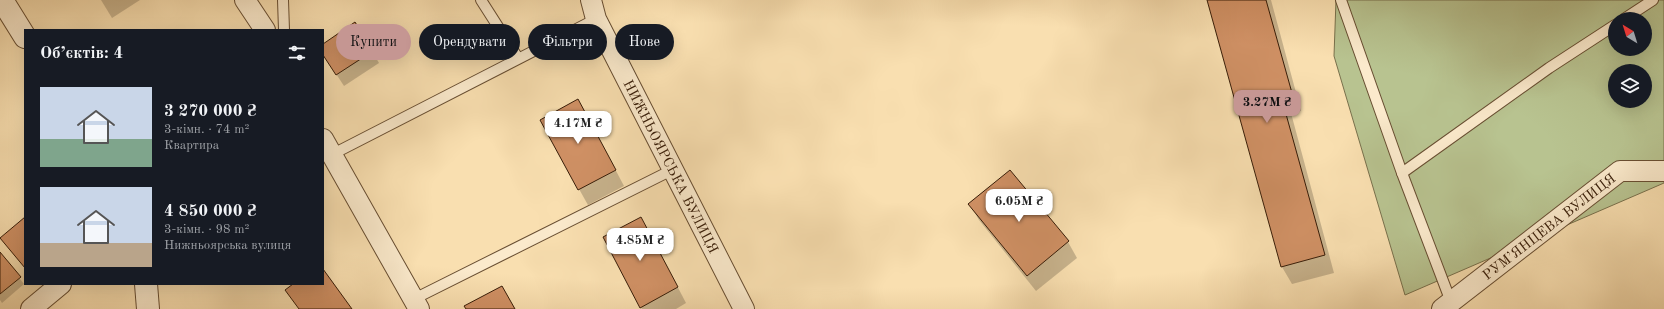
<!DOCTYPE html>
<html lang="uk">
<meta charset="utf-8">
<style>
:root{--surface:#171b24;--page:#20242c;--text:#f1f3f6;--muted:#9ea1a6;--accent:#c59692}
body{margin:0;font-family:"Old Standard TT",serif;background:var(--page);color:var(--text);height:100vh;display:flex;flex-direction:column;font-size:15px;white-space:nowrap}
*{box-sizing:border-box;margin:0}
p{font-size:13px;color:var(--muted)}
.icon{flex:none;width:22px;height:22px;fill:none;stroke:currentColor;stroke-width:2;stroke-linecap:round;stroke-linejoin:round}
.map{position:relative;flex:1;overflow:hidden}
.drawer{position:absolute;left:24px;top:29px;width:300px;height:256px;display:flex;flex-direction:column;background:var(--surface);border-radius:0px;box-shadow:0 4px 16px #0002}
.drawer>*{flex:none}
.top-card{position:absolute;left:336px;top:24px;width:380px;height:36px;display:flex;gap:8px}
.needle{width:26px;rotate:322deg}
.tools{position:absolute;left:1608px;top:12px;display:grid;gap:8px}
.tools a{display:grid;place-items:center;width:44px;height:44px;border-radius:50%;background:var(--surface);box-shadow:0 4px 16px #0002;font-size:20px}
.price{position:absolute;translate:-50% -34px;padding:0 9px;border-radius:8px;background:#fff;color:#222;font-size:13px;line-height:26px;filter:drop-shadow(0 1px 2px #0008)}
.price::after{content:'';position:absolute;left:50%;top:24px;width:12px;height:9px;margin-left:-6px;background:inherit;clip-path:polygon(0 0,100% 0,50% 100%)}
.price.active{background:var(--accent);color:#111}
ul{padding:0;list-style:none}
li{display:flex;align-items:center;gap:12px;height:100px;padding:0 16px}
li span{display:grid;place-items:center;flex:none;width:112px;height:80px;border-radius:0px;color:#555}
li>.icon{margin-inline-start:auto}
span .icon{width:48px;height:48px;fill:#fffc;stroke-width:1}
li b{font-size:17px}
h2{display:flex;justify-content:space-between;align-items:center;height:48px;padding:0 16px;font-size:17px}
.tag{padding:0 14px;border-radius:18px;background:var(--surface);box-shadow:0 4px 16px #0002;font-size:14px;line-height:36px}
.tag.active{background:var(--accent);color:#111}
.map>svg:first-child{display:block}
</style>
<div class="map">
<svg width="1664" height="309" viewBox="0 0 1664 309">
<rect width="100%" height="100%" fill="#f9dfb0"/>
<filter id="stains"><feTurbulence type="fractalNoise" baseFrequency=".005" numOctaves="4"/><feColorMatrix values="0 0 0 0 .2 0 0 0 0 .09 0 0 0 0 .02 0 0 0 .5 -.17"/></filter>
<radialGradient id="worn" r=".72"><stop offset=".6" stop-color="#630" stop-opacity="0"/><stop offset="1" stop-color="#630" stop-opacity=".3"/></radialGradient>
<path fill="#b8c390" stroke="#78704c" fill-rule="evenodd" d="M1336 0H1664V183L1405 295 1334 56ZM1615 19H1645V49H1615ZM1615 71H1645V101H1615Z"/>
<g fill="#0003">
<path d="M101 0H140L112 18Z"/>
<path d="M1208 0H1271L1301 111 1291 113 1334 273 1292 284 1282 267Z"/>
<path d="M323 45 372 51 379 63 344 86 323 54Z"/>
<path d="M587 116 624 186 588 205 579 189Z"/>
<path d="M1010 171 1068 242 1077 258 1036 291 979 220 970 205Z"/>
<path d="M25 218V268L1 238Z"/>
<path d="M650 234 686 303 676 309H642L604 238Z"/>
<path d="M0 254 24 284 2 303 0 300Z"/>
</g>
<g fill="#cf9064" stroke="#381d08">
<path d="M1207 0H1266L1292 93 1281 96 1325 255 1281 267Z"/>
<path d="M355 22 373 51 336 75 323 55V44Z"/>
<path d="M578 99 616 170 578 190 540 120Z"/>
<path d="M1010 170 1069 241 1027 276 968 204Z"/>
<path d="M25 217V268L0 238Z"/>
<path d="M641 217 678 287 640 308 603 237Z"/>
<path d="M0 252 21 277 0 294Z"/>
<path d="M323 269 352 309H299L285 290 293 284H323Z"/>
<path d="M502 286 515 309H466L464 306Z"/>
</g>
<g fill="none" stroke-linecap="round" stroke-linejoin="round">
<g stroke="#684e32" stroke-width="12">
<g id="service">
<path d="M283 0 284 30"/>
<path d="M481 0 518 58"/>
<path d="M1341 0 1402 173 1451 302"/>
<path d="M1624 19 1653 0"/>
<path d="M331 155 596 19"/>
<path d="M1402 173 1549 68 1615 25"/>
<path d="M414 299 674 169"/>
</g>
</g>
<g stroke="#684e32" stroke-width="22">
<g id="minor">
<path d="M245 0 265 30"/>
<path id="s1" d="M591 0 596 19 744 309"/>
<path d="M323 139 419 309"/>
<path d="M31 309 61 284"/>
<path id="s2" d="M1442 309 1620 171H1664"/>
</g>
</g>
<g stroke="#684e32" stroke-width="24">
<g id="tertiary">
<path d="M2 0 25 37"/>
<path d="M146 284 148 309"/>
</g>
</g>
<use href="#service" stroke="#fbeacc" stroke-width="10"/>
<use href="#minor" stroke="#fbeacc" stroke-width="20"/>
<use href="#tertiary" stroke="#fbeacc" stroke-width="22"/>
</g>
<g text-anchor="middle" stroke-width="3.5" stroke-linejoin="round" paint-order="stroke">
<g font-size="14" fill="#381d08" stroke="#fbeacc">
<text dy="5" stroke="none"><textPath href="#s1" startOffset="185">НИЖНЬОЯРСЬКА ВУЛИЦЯ</textPath></text>
<text dy="5" stroke="none"><textPath href="#s2" startOffset="135">РУМ’ЯНЦЕВА ВУЛИЦЯ</textPath></text>
</g>
</g>
<rect width="100%" height="100%" filter="url(#stains)"/>
<rect width="100%" height="100%" fill="url(#worn)"/>
</svg>
<div class="tools">
<a><svg class="needle" viewBox="-14 -14 28 28"><path d="M0-13l5 13h-10z" fill="#e53935"/><path d="M0 13l5-13h-10z" fill="#9ea1a6"/></svg></a>
<a><svg class="icon" aria-label="layers" viewBox="0 0 24 24"><path d="M12 4l9 5-9 5-9-5zM3 14l9 5 9-5"/></svg></a>
</div>
<b class="price active" style="left:1267px;top:124px">3.27M ₴</b>
<b class="price" style="left:578px;top:145px">4.17M ₴</b>
<b class="price" style="left:1019px;top:223px">6.05M ₴</b>
<b class="price" style="left:640px;top:262px">4.85M ₴</b>
<div class="top-card">
<a class="tag active">Купити</a>
<a class="tag">Орендувати</a>
<a class="tag">Фільтри</a>
<a class="tag">Нове</a>
</div>
<section class="drawer">
<h2>Об’єктів: 4<svg class="icon" aria-label="filters" viewBox="0 0 24 24"><path d="M4 7h16M4 17h16"/><circle cx="9" cy="7" r="2"/><circle cx="15" cy="17" r="2"/></svg></h2>
<ul>
<li><span style="background:linear-gradient(#c9d6e8 65%,#7fa58c 0)"><svg class="icon" aria-label="home" viewBox="0 0 24 24"><path d="M3 11l9-7 9 7M6 9v11h12V9"/></svg></span><div><b>3 270 000 ₴</b><p>3-кімн. · 74 m²</p><p>Квартира</p></div></li>
<li><span style="background:linear-gradient(#c9d6e8 70%,#b9a48a 0)"><svg class="icon" aria-label="home" viewBox="0 0 24 24"><path d="M3 11l9-7 9 7M6 9v11h12V9"/></svg></span><div><b>4 850 000 ₴</b><p>3-кімн. · 98 m²</p><p>Нижньоярська вулиця</p></div></li>
</ul>
</section>
</div>
